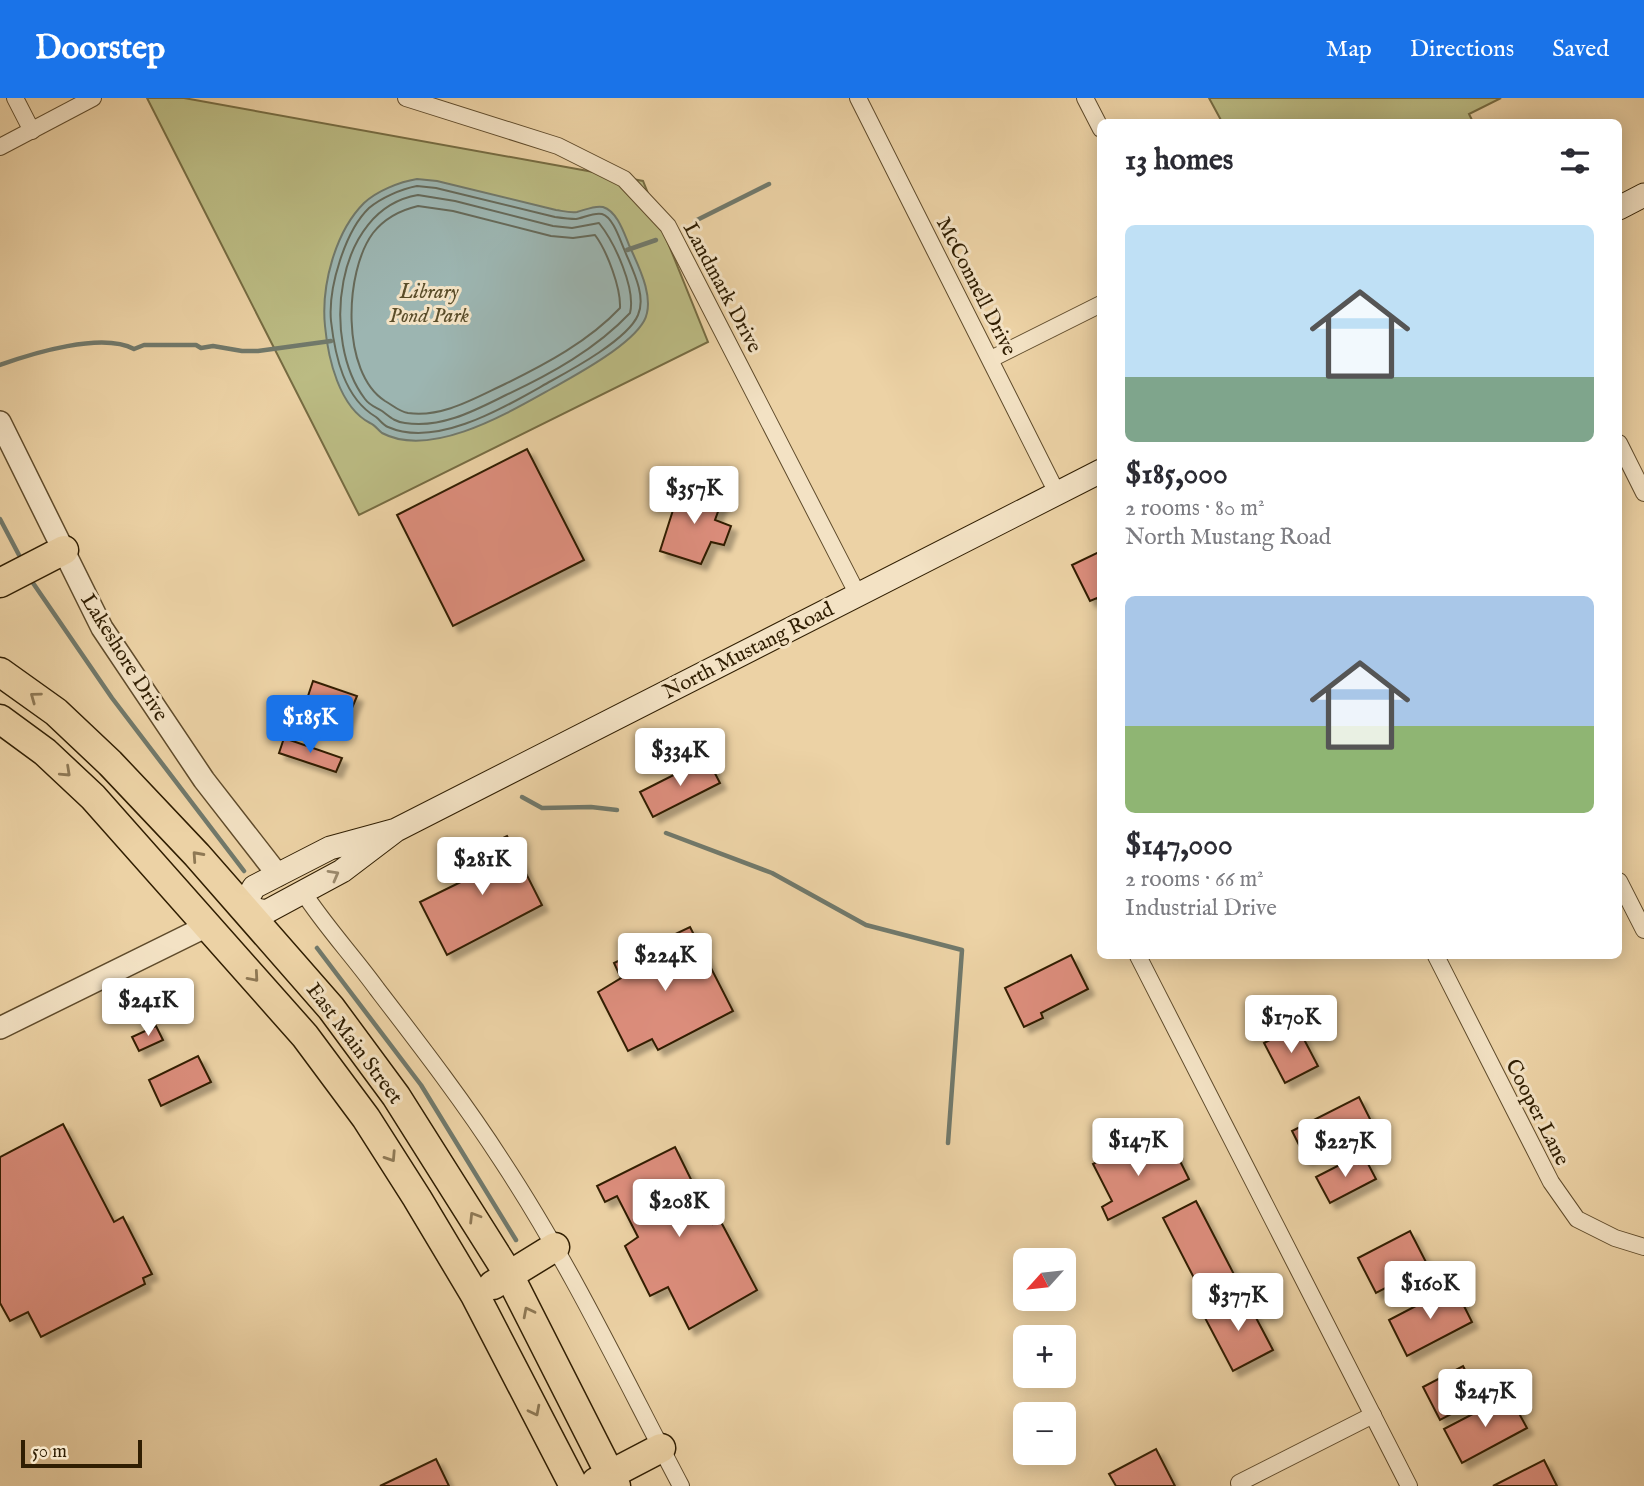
<!DOCTYPE html>
<meta charset="utf-8">
<style>
:root{--surface:#fff;--page:#f7f7f7;--text:#2b2b33;--muted:#7c7c81;--accent:#1a73e8}
body{margin:0;font-family:"IM FELL English",serif;background:var(--page);color:var(--text);height:100vh;display:flex;flex-direction:column;font-size:26px;white-space:nowrap}
*{box-sizing:border-box;margin:0}
p{font-size:23px;color:var(--muted)}
.icon{flex:none;width:38px;height:38px;fill:none;stroke:currentColor;stroke-width:2;stroke-linecap:round;stroke-linejoin:round}
.map{position:relative;flex:1;overflow:hidden}
.panel{position:absolute;left:1097px;top:21px;width:525px;height:840px;display:flex;flex-direction:column;background:var(--surface);border-radius:10px;box-shadow:0 4px 18px #0003}
.panel>*{flex:none}
.needle{width:46px;rotate:243deg}
.fabs{position:absolute;left:1013px;top:1150px;display:grid;gap:14px}
.fabs a{display:grid;place-items:center;width:63px;height:63px;border-radius:10px;background:var(--surface);box-shadow:0 4px 18px #0003;font-size:35px}
.scale{position:absolute;left:21px;bottom:18px;width:121px;box-sizing:border-box;padding-left:7px;border:4px solid #301e02;border-top:0;font-size:19px;line-height:24px;white-space:nowrap;color:#301e02;-webkit-text-stroke:5px #f3e2c4;paint-order:stroke}
.price{position:absolute;translate:-50% -60px;padding:0 16px;border-radius:7px;background:#fff;color:#222;font-size:23px;line-height:46px;filter:drop-shadow(0 2px 4px #0008)}
.price::after{content:'';position:absolute;left:50%;top:42px;width:21px;height:16px;margin-left:-10px;background:inherit;clip-path:polygon(0 0,100% 0,50% 100%)}
.price.on{background:var(--accent);color:#fff}
ul{padding:0;list-style:none}
li{display:grid;align-content:center;gap:14px;height:371px;padding:0 28px}
li span{display:grid;place-items:center;height:217px;border-radius:10px;color:#555}
li>.icon{margin-inline-start:auto}
span .icon{width:126px;height:126px;fill:#fffc;stroke-width:1}
li b{font-size:30px}
h2{display:flex;justify-content:space-between;align-items:center;height:84px;padding:0 28px;font-size:30px}
header{display:flex;align-items:center;gap:42px;box-sizing:border-box;height:98px;padding:0 35px;background:var(--accent);color:#fff}
header strong{font-size:33px}
nav{display:flex;gap:38px;margin-inline-start:auto;font-size:24px}
.map>svg:first-child{display:block}
</style>
<header>
<strong>Doorstep</strong>
<nav><a>Map</a><a>Directions</a><a>Saved</a></nav>
</header>
<div class="map">
<svg width="1644" height="1388" viewBox="0 0 1644 1388">
<defs>
<filter id="shadow"><feDropShadow dx="6" dy="6" stdDeviation="2" flood-color="#0004"/></filter>
</defs>
<rect width="100%" height="100%" fill="#ecd2a5"/>
<filter id="stains"><feTurbulence type="fractalNoise" baseFrequency=".00286" numOctaves="4"/><feColorMatrix values="0 0 0 0 .2 0 0 0 0 .09 0 0 0 0 .02 0 0 0 .5 -.17"/></filter>
<radialGradient id="worn" r=".72"><stop offset=".6" stop-color="#630" stop-opacity="0"/><stop offset="1" stop-color="#630" stop-opacity=".3"/></radialGradient>
<g fill="#bbbb83" stroke="#766c42" stroke-width="2">
<path d="M147 0H184L643 83 708 244 359 417Z"/>
<path d="M1209 0H1501L1469 16 1473 24H1222Z"/>
</g>
<path fill="#9cb5b1" stroke="#71796b" stroke-width="2" d="M417 81 437 83 556 112C563 113 570 115 577 114 585 112 595 107 603 109 617 113 624 135 629 147 638 167 656 201 644 223 630 248 576 277 551 291 508 315 431 361 382 335 378 332 375 327 370 325 339 309 328 260 325 228 321 188 335 134 364 105 377 93 399 84 417 81Z"/>
<g fill="none" stroke-linecap="round" stroke-linejoin="round">
<g stroke="#666a5a" stroke-width="2">
<path d="M417 88 436 90 555 119C562 120 569 121 576 121 583 120 594 114 602 116 613 119 620 142 624 151 631 169 647 197 638 217 628 241 573 271 551 283 508 307 438 351 388 329 383 327 380 322 376 319 344 300 335 258 331 223 328 190 345 133 369 110 381 100 401 91 417 88Z"/>
<path d="M418 97 455 103 553 128 572 130 599 125C615 145 636 191 630 215 596 251 551 276 506 297 476 312 441 331 405 325 395 324 390 319 382 313 376 309 370 308 365 301 321 244 334 111 418 97Z"/>
<path d="M418 108 453 113 551 138 573 140 595 137C607 153 621 190 620 210 589 243 546 266 505 286 475 300 442 320 408 315 398 313 394 308 385 303 341 275 344 174 373 135 384 121 401 112 418 108Z"/>
</g>
<g stroke="#71796b" stroke-width="4.5">
<path d="M695 123 769 86"/>
<path d="M627 152 656 142"/>
<path d="M0 267C33 255 102 234 134 251L144 247H196L201 250 213 248 242 253H258L331 243"/>
<path d="M0 421 19 457"/>
<path d="M33 485 112 600 244 773"/>
<path d="M522 699 542 710 591 709 617 712"/>
<path d="M666 735 772 775 866 827 962 852 948 1045"/>
<path d="M317 850 421 987 516 1142"/>
</g>
</g>
<g fill="#dd8e7d" stroke="#301e02" stroke-width="2" filter="url(#shadow)">
<path d="M527 351 584 462 453 528 397 417Z"/>
<path d="M681 387 723 400 715 422 731 428 724 447 711 444 701 466 660 453Z"/>
<path d="M1101 453V507L1097 500 1090 503 1072 467Z"/>
<path d="M313 583 357 598 345 627 340 625 338 631 308 620 309 615 303 613Z"/>
<path d="M284 640 342 660 336 674 279 655Z"/>
<path d="M707 660 720 685 653 719 640 694Z"/>
<path d="M507 738 542 807 447 857 420 804 471 779 461 760Z"/>
<path d="M690 829 733 913 658 952 652 941 628 953 598 894 621 880 614 865Z"/>
<path d="M1071 857 1088 891 1041 915 1043 920 1024 929 1005 890Z"/>
<path d="M156 928 163 942 139 953 132 939Z"/>
<path d="M1297 928 1318 968 1285 985 1264 945Z"/>
<path d="M198 958 211 984 161 1008 149 982Z"/>
<path d="M1359 999 1373 1027 1306 1061 1292 1033Z"/>
<path d="M63 1026 114 1124 123 1119 152 1176 143 1180 145 1186 41 1239 28 1214 10 1223 0 1205V1059Z"/>
<path d="M1171 1045 1189 1081 1108 1122 1102 1109 1112 1103 1093 1066 1127 1049 1135 1064Z"/>
<path d="M675 1049 713 1126 721 1124 757 1192 689 1231 668 1189 650 1198 625 1148 638 1139 617 1098 605 1104 597 1088Z"/>
<path d="M1355 1059 1359 1066 1366 1062 1376 1081 1330 1105 1316 1079Z"/>
<path d="M1196 1103 1240 1188 1207 1205 1163 1120Z"/>
<path d="M1410 1133 1428 1168 1376 1195 1358 1160Z"/>
<path d="M1454 1188 1472 1224 1407 1258 1389 1222Z"/>
<path d="M1244 1197 1273 1252 1233 1273 1204 1218Z"/>
<path d="M1463 1268 1480 1301 1440 1322 1423 1289Z"/>
<path d="M1509 1297 1527 1330 1462 1365 1444 1331Z"/>
<path d="M1156 1351 1175 1388H1116L1109 1376Z"/>
<path d="M436 1361 449 1388H380Z"/>
<path d="M1544 1362 1557 1388H1493Z"/>
</g>
<g fill="none" stroke-linecap="round" stroke-linejoin="round">
<g stroke="#5f4b2b" stroke-width="18">
<g id="minor">
<path d="M15 0 32 33"/>
<path d="M406 0 558 48 624 81 668 128 858 497"/>
<path d="M858 0 1057 395"/>
<path d="M1085 0 1101 31"/>
<path d="M0 49 93 0"/>
<path d="M991 261 1101 206"/>
<path d="M1619 345 1644 395"/>
<path d="M1619 783 1644 832"/>
<path d="M303 794C325 828 353 858 377 891 420 947 464 1004 502 1063 570 1166 623 1278 681 1388"/>
<path d="M1138 858 1409 1388"/>
<path d="M1436 858 1551 1084 1577 1121 1615 1140 1644 1149"/>
<path d="M1239 1385 1373 1317"/>
</g>
</g>
<g stroke="#5f4b2b" stroke-width="24">
<g id="tertiary">
<path d="M0 324 102 530 204 682 278 777"/>
<path d="M0 930 209 827"/>
</g>
</g>
<g stroke="#301e02" stroke-width="25">
<g id="secondary">
<path d="M1619 110 1644 97"/>
<path d="M396 732 342 773 266 814 243 809 254 789 330 750 396 732 1101 373"/>
</g>
</g>
<g stroke="#301e02" stroke-width="31">
<g id="trunk">
<path d="M0 485 64 452"/>
<path d="M0 574 56 614 110 665 197 757 331 910 396 998 509 1177 616 1388"/>
<path d="M0 621 45 654 93 699 305 938 366 1020 417 1100 475 1197 574 1388"/>
<path d="M493 1187 555 1149"/>
<path d="M596 1384 661 1350"/>
</g>
</g>
<use href="#minor" stroke="#f3e2c4" stroke-width="16"/>
<use href="#tertiary" stroke="#f3e2c4" stroke-width="21"/>
<use href="#secondary" stroke="#f3e2c4" stroke-width="23"/>
<use href="#trunk" stroke="#ecd2a5" stroke-width="28"/>
</g>
<defs><path id="oneway-chevron" d="M-2-3.5L2.5 0L-2 3.5" fill="none" stroke-width="1.6" stroke-linecap="round" stroke-linejoin="round" transform="scale(1.75)"/></defs>
<g stroke="#8e7854">
<use href="#oneway-chevron" transform="translate(35 599) rotate(-144)"/>
<use href="#oneway-chevron" transform="translate(66 674) rotate(43)"/>
<use href="#oneway-chevron" transform="translate(197 758) rotate(-132)"/>
<use href="#oneway-chevron" transform="translate(254 879) rotate(49)"/>
<use href="#oneway-chevron" transform="translate(391 1059) rotate(57)"/>
<use href="#oneway-chevron" transform="translate(474 1119) rotate(-122)"/>
<use href="#oneway-chevron" transform="translate(528 1214) rotate(-117)"/>
<use href="#oneway-chevron" transform="translate(535 1313) rotate(63)"/>
</g>
<use stroke="#9b8a6d" href="#oneway-chevron" transform="translate(334 777) rotate(-29)"/>
<g text-anchor="middle" stroke-width="6" stroke-linejoin="round" paint-order="stroke">
<g font-size="21" fill="#301e02" stroke="#f3e2c4">
<text transform="translate(977 188) rotate(63)" y="7">McConnell Drive</text>
<text transform="translate(723 189) rotate(62)" y="7">Landmark Drive</text>
<text transform="translate(748 552) rotate(-27)" y="7">North Mustang Road</text>
<text transform="translate(125 559) rotate(58)" y="7">Lakeshore Drive</text>
<text transform="translate(355 945) rotate(53)" y="7">East Main Street</text>
<text transform="translate(1538 1014) rotate(63)" y="7">Cooper Lane</text>
</g>
<g font-size="21" font-style="italic" fill="#5a4d29" stroke="#f3e2c4">
<text x="429" y="200">Library<tspan x="429" dy="24">Pond Park</tspan></text>
</g>
</g>
<rect width="100%" height="100%" filter="url(#stains)"/>
<rect width="100%" height="100%" fill="url(#worn)"/>
</svg>
<div class="fabs">
<a><svg class="needle" viewBox="-14 -14 28 28"><path d="M0-13l5 13h-10z" fill="#e53935"/><path d="M0 13l5-13h-10z" fill="#7c7c81"/></svg></a>
<a>+</a>
<a>−</a>
</div>
<div class="scale">50 m</div>
<b class="price" style="left:694px;top:428px">$357K</b>
<b class="price on" style="left:310px;top:657px">$185K</b>
<b class="price" style="left:680px;top:690px">$334K</b>
<b class="price" style="left:482px;top:799px">$281K</b>
<b class="price" style="left:665px;top:895px">$224K</b>
<b class="price" style="left:148px;top:940px">$241K</b>
<b class="price" style="left:1291px;top:957px">$170K</b>
<b class="price" style="left:1138px;top:1080px">$147K</b>
<b class="price" style="left:1345px;top:1081px">$227K</b>
<b class="price" style="left:679px;top:1141px">$208K</b>
<b class="price" style="left:1430px;top:1223px">$160K</b>
<b class="price" style="left:1238px;top:1235px">$377K</b>
<b class="price" style="left:1485px;top:1331px">$247K</b>
<section class="panel">
<h2>13 homes<svg class="icon" aria-label="filters" viewBox="0 0 24 24"><path d="M4 7h16M4 17h16"/><circle cx="9" cy="7" r="2"/><circle cx="15" cy="17" r="2"/></svg></h2>
<ul>
<li><span style="background:linear-gradient(#bfe0f5 70%,#7fa58c 0)"><svg class="icon" aria-label="home" viewBox="0 0 24 24"><path d="M3 11l9-7 9 7M6 9v11h12V9"/></svg></span><div><b>$185,000</b><p>2 rooms · 80 m²</p><p>North Mustang Road</p></div></li>
<li><span style="background:linear-gradient(#a9c7e8 60%,#8fb573 0)"><svg class="icon" aria-label="home" viewBox="0 0 24 24"><path d="M3 11l9-7 9 7M6 9v11h12V9"/></svg></span><div><b>$147,000</b><p>2 rooms · 66 m²</p><p>Industrial Drive</p></div></li>
</ul>
</section>
</div>
